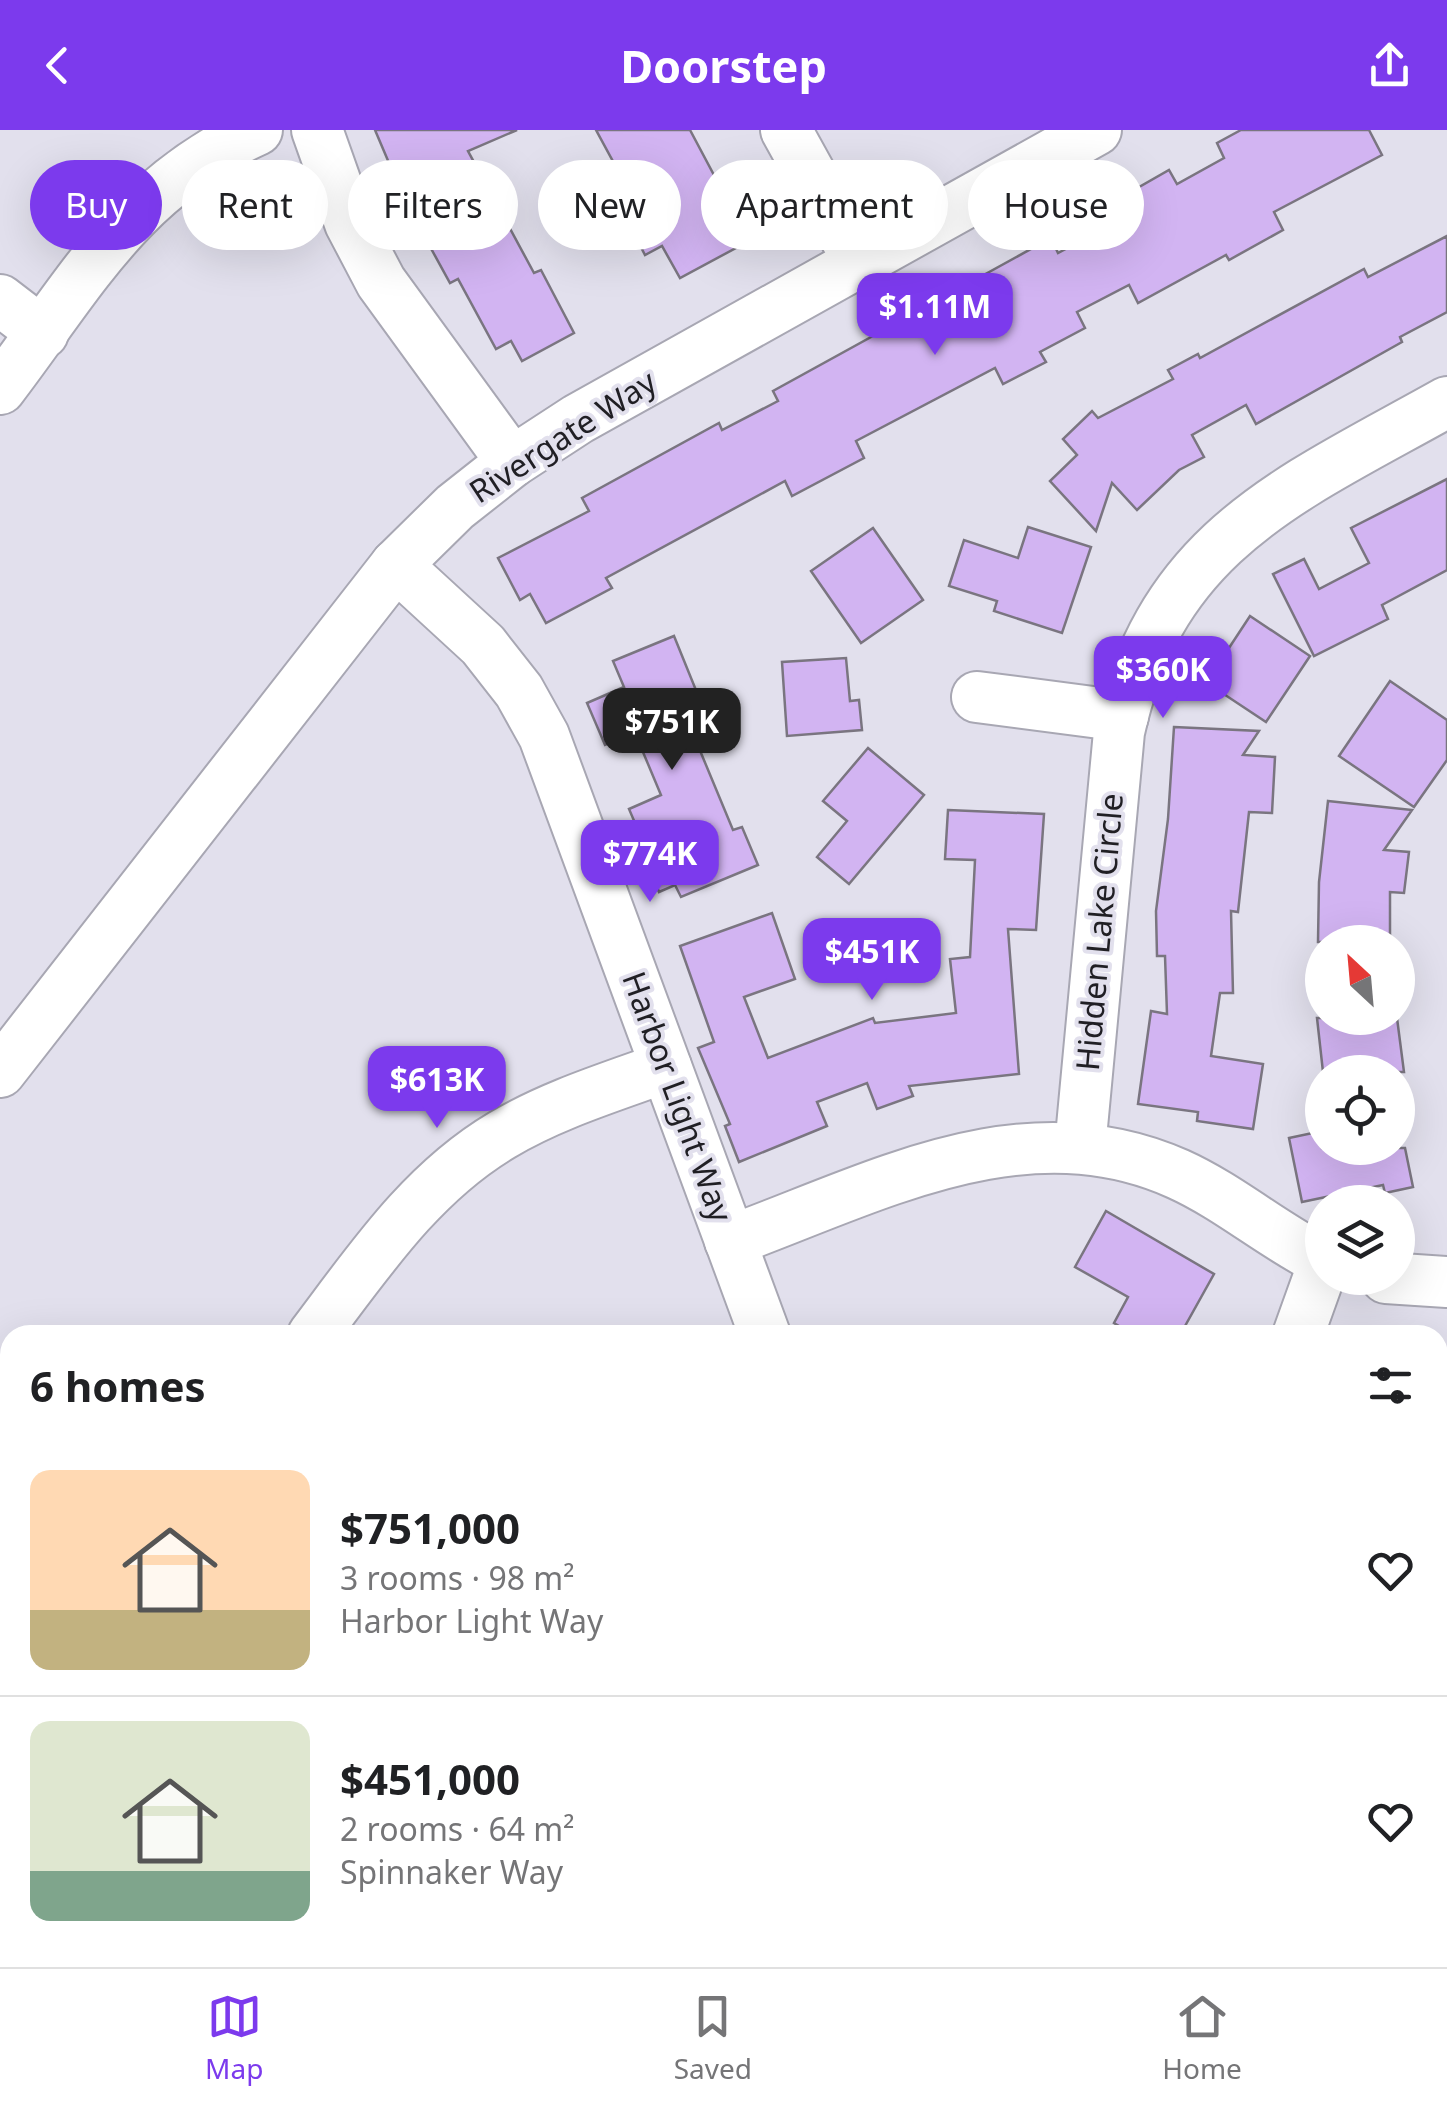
<!DOCTYPE html>
<meta charset="utf-8">
<style>
:root{--surface:#fff;--page:#f6f6f6;--text:#202124;--muted:#757577;--line:#e0e0e0;--accent:#7c3aed}
body{margin:0;font-family:"Noto Sans",sans-serif;background:var(--page);color:var(--text);height:100vh;display:flex;flex-direction:column;font-size:38px;white-space:nowrap}
*{box-sizing:border-box;margin:0}
p{font-size:32px;color:var(--muted)}
.icon{flex:none;width:55px;height:55px;fill:none;stroke:currentColor;stroke-width:2;stroke-linecap:round;stroke-linejoin:round}
.map{position:relative;flex:1;overflow:hidden}
.panel{position:absolute;left:0px;top:1195px;width:1448px;height:642px;display:flex;flex-direction:column;background:var(--surface);border-radius:30px 30px 0 0;box-shadow:0 10px 40px #0002}
.panel>*{flex:none}
.banner{position:absolute;left:30px;top:30px;width:1388px;height:90px;display:flex;gap:20px}
.needle{width:65px;rotate:334deg}
.tools{position:absolute;left:1305px;top:795px;display:grid;gap:20px}
.tools a{display:grid;place-items:center;width:110px;height:110px;border-radius:50%;background:var(--surface);box-shadow:0 10px 40px #0002;font-size:50px}
.price{position:absolute;translate:-50% -85px;padding:0 22px;border-radius:20px;background:var(--accent);color:#fff;font-size:32px;line-height:65px;filter:drop-shadow(0 2px 5px #0008)}
.price::after{content:'';position:absolute;left:50%;top:60px;width:30px;height:22px;margin-left:-15px;background:inherit;clip-path:polygon(0 0,100% 0,50% 100%)}
.price.active{background:#222;color:#fff}
ul{padding:0;list-style:none}
li{display:flex;align-items:center;gap:30px;height:250px;padding:0 30px}
li+li{border-top:2px solid var(--line)}
li span{display:grid;place-items:center;flex:none;width:280px;height:200px;border-radius:20px;color:#555}
li>.icon{margin-inline-start:auto}
span .icon{width:120px;height:120px;fill:#fffc;stroke-width:1}
li b{font-size:42px}
h2{display:flex;justify-content:space-between;align-items:center;height:120px;padding:0 30px;font-size:42px}
.chip{padding:0 35px;border-radius:45px;background:var(--surface);box-shadow:0 10px 40px #0002;font-size:35px;line-height:90px}
.chip.active{background:var(--accent);color:#fff}
header{display:flex;justify-content:space-between;align-items:center;height:130px;padding:0 30px;background:var(--accent);color:#fff;font-size:45px;font-weight:700}
.tab-bar{display:flex;justify-content:space-around;align-items:center;height:140px;border-top:2px solid var(--line);background:var(--surface);font-size:28px;color:var(--muted)}
.tab-bar a{display:grid;justify-items:center;gap:5px}
.tab-bar .active{color:var(--accent)}
.map>svg:first-child{display:block}
</style>
<header><svg class="icon" aria-label="back" viewBox="0 0 24 24"><path d="M15 5l-7 7 7 7"/></svg>Doorstep<svg class="icon" aria-label="share" viewBox="0 0 24 24"><path d="M12 15V3M7 8l5-5 5 5M5 13v7h14v-7"/></svg></header>
<div class="map">
<svg width="1447" height="1837" viewBox="0 0 1447 1837">
<rect width="100%" height="100%" fill="#e2e0ed"/>
<g fill="#d2b4f2" stroke="#7a7580" stroke-width="2.5">
<path d="M375 0H517L468 21 534 143 541 140 574 203 522 231 511 211 496 219 458 149 450 153 406 73Z"/>
<path d="M596 0H690L749 111 680 148 662 116 645 125 628 92 642 85Z"/>
<path d="M1241 0H1369L1382 25 1274 82 1283 100 1229 130 1226 125 1138 173 1129 155 1077 182 1085 198 1040 222 1046 232 1003 254 995 238 856 311 864 328 792 366 785 351 606 448 612 458 546 493 530 464 520 470 498 428 589 381 582 368 719 293 722 300 778 271 773 261 1051 108 1058 123 1129 85 1120 68 1169 40 1177 54 1224 28 1217 13Z"/>
<path d="M1447 106V182L1400 207 1402 212 1256 294 1246 275 1192 305 1204 327 1179 340 1137 380 1112 353 1096 401 1050 351 1077 325 1063 309 1092 281 1098 288 1173 249 1168 240 1198 224 1200 228 1364 139 1368 147Z"/>
<path d="M1447 349V440L1382 475 1388 489 1314 526 1273 444 1304 429 1319 459 1369 433 1351 398Z"/>
<path d="M1028 397 1091 417 1062 503 994 481 997 471 949 456 964 410 1018 428Z"/>
<path d="M873 398 923 470 861 513 811 441Z"/>
<path d="M1250 486 1310 526 1266 592 1192 543 1213 512 1227 521Z"/>
<path d="M674 506 702 575 684 582 733 700 742 697 758 735 681 767 675 755 659 762 648 734 652 733 629 679 661 665 635 603 605 615 587 573 624 557 613 531Z"/>
<path d="M846 528 850 571 859 570 862 600 787 606 782 532Z"/>
<path d="M1390 551 1447 590V630L1414 677 1339 626Z"/>
<path d="M1174 597 1259 601 1243 625 1275 627 1272 683 1249 682 1238 782 1231 781 1233 863H1220L1211 926 1263 934 1253 999 1197 991 1198 982 1138 974 1151 881 1167 884 1165 826H1157L1156 781 1168 689Z"/>
<path d="M868 618 924 665 849 754 817 727 847 691 823 671Z"/>
<path d="M1328 671 1412 680 1384 720 1409 722 1404 763 1390 762V812H1318L1319 752Z"/>
<path d="M948 680 1044 684 1036 800 1008 799 1019 944 909 956 913 966 877 979 867 953 817 972 827 996 739 1032 725 996 730 994 698 918 714 912 680 816 772 783 795 849 744 867 768 928 873 888 875 893 956 883 950 829 970 827 975 730 945 729Z"/>
<path d="M1317 888H1397L1404 942H1323Z"/>
<path d="M1322 1001V1018H1405L1413 1057 1385 1063 1383 1055 1302 1072 1289 1008Z"/>
<path d="M1106 1081 1214 1144 1180 1205H1134L1114 1193 1128 1167 1075 1137Z"/>
</g>
<g fill="none" stroke-linecap="round" stroke-linejoin="round">
<g stroke="#a8a7b3" stroke-width="54">
<g id="minor">
<path d="M317 0 350 93 381 152 512 332"/>
<path d="M786 0 859 132"/>
<path d="M0 170 43 203"/>
<path d="M0 259C81 153 129 58 257 0"/>
<path d="M396 435 483 515 519 561 544 606 765 1205"/>
<path d="M977 567 1123 586"/>
<path d="M0 942 396 435 455 377 512 332 578 289 1096 0"/>
<path d="M1080 1018 1119 602C1161 410 1292 359 1447 272"/>
<path d="M730 1111C875 1058 1024 975 1178 1044 1229 1067 1272 1105 1322 1130"/>
<path d="M1386 1148 1447 1152"/>
<path d="M313 1205C369 1131 421 1053 502 1005 552 975 611 957 666 937"/>
<path d="M1298 1205 1322 1138"/>
<path d="M1438 1657 1447 1651"/>
<path d="M0 1692 10 1700"/>
<path d="M1438 1768 1447 1776"/>
<path d="M158 1828 170 1837"/>
<path d="M1236 1828 1250 1836"/>
<path d="M262 1837 269 1828"/>
<path d="M750 1837 756 1828"/>
</g>
</g>
<use href="#minor" stroke="#fff" stroke-width="50"/>
</g>
<g text-anchor="middle" stroke-width="8" stroke-linejoin="round" paint-order="stroke">
<g font-size="32" fill="#201f24" stroke="#e2e0ed">
<text transform="translate(563 307) rotate(-33)" y="11">Rivergate Way</text>
<text transform="translate(1100 802) rotate(-85)" y="11">Hidden Lake Circle</text>
<text transform="translate(677 967) rotate(70)" y="11">Harbor Light Way</text>
</g>
</g>
</svg>
<div class="tools">
<a><svg class="needle" viewBox="-14 -14 28 28"><path d="M0-13l5 13h-10z" fill="#e53935"/><path d="M0 13l5-13h-10z" fill="#757577"/></svg></a>
<a><svg class="icon" aria-label="locate" viewBox="0 0 24 24"><circle cx="12" cy="12" r="6"/><path d="M12 2v4M12 18v4M2 12h4M18 12h4"/></svg></a>
<a><svg class="icon" aria-label="layers" viewBox="0 0 24 24"><path d="M12 4l9 5-9 5-9-5zM3 14l9 5 9-5"/></svg></a>
</div>
<b class="price" style="left:935px;top:228px">$1.11M</b>
<b class="price" style="left:1163px;top:591px">$360K</b>
<b class="price active" style="left:672px;top:643px">$751K</b>
<b class="price" style="left:650px;top:775px">$774K</b>
<b class="price" style="left:872px;top:873px">$451K</b>
<b class="price" style="left:437px;top:1001px">$613K</b>
<div class="banner">
<a class="chip active">Buy</a>
<a class="chip">Rent</a>
<a class="chip">Filters</a>
<a class="chip">New</a>
<a class="chip">Apartment</a>
<a class="chip">House</a>
</div>
<section class="panel">
<h2>6 homes<svg class="icon" aria-label="filters" viewBox="0 0 24 24"><path d="M4 7h16M4 17h16"/><circle cx="9" cy="7" r="2"/><circle cx="15" cy="17" r="2"/></svg></h2>
<ul>
<li><span style="background:linear-gradient(#ffd9b3 70%,#c2b280 0)"><svg class="icon" aria-label="home" viewBox="0 0 24 24"><path d="M3 11l9-7 9 7M6 9v11h12V9"/></svg></span><div><b>$751,000</b><p>3 rooms · 98 m²</p><p>Harbor Light Way</p></div><svg class="icon" aria-label="heart" viewBox="0 0 24 24"><path d="M12 20l-8-8c-3-5 5-10 8-4 3-6 11-1 8 4z"/></svg></li>
<li><span style="background:linear-gradient(#dfe7d0 75%,#7fa58c 0)"><svg class="icon" aria-label="home" viewBox="0 0 24 24"><path d="M3 11l9-7 9 7M6 9v11h12V9"/></svg></span><div><b>$451,000</b><p>2 rooms · 64 m²</p><p>Spinnaker Way</p></div><svg class="icon" aria-label="heart" viewBox="0 0 24 24"><path d="M12 20l-8-8c-3-5 5-10 8-4 3-6 11-1 8 4z"/></svg></li>
</ul>
</section>
</div>
<nav class="tab-bar">
<a class="active"><svg class="icon" aria-label="map" viewBox="0 0 24 24"><path d="M3 6l6-2 6 2 6-2v14l-6 2-6-2-6 2zM9 4v14M15 6v14"/></svg>Map</a>
<a><svg class="icon" aria-label="saved" viewBox="0 0 24 24"><path d="M7 4h10v16l-5-4-5 4z"/></svg>Saved</a>
<a><svg class="icon" aria-label="home" viewBox="0 0 24 24"><path d="M3 11l9-7 9 7M6 9v11h12V9"/></svg>Home</a>
</nav>
